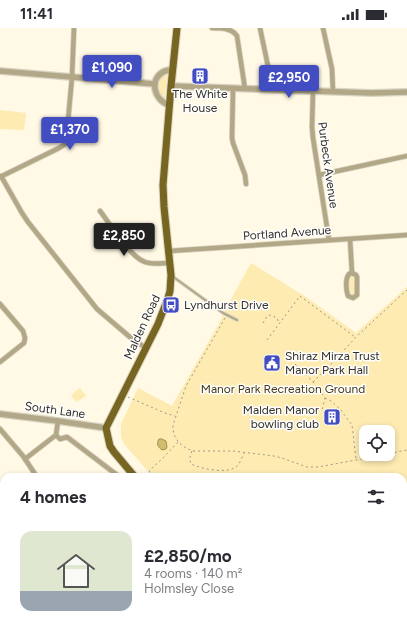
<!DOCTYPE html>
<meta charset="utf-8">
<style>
:root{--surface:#fff;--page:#f7f7f7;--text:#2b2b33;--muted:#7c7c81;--line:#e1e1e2;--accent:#424dc1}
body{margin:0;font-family:Figtree,sans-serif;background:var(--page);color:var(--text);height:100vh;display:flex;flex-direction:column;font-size:15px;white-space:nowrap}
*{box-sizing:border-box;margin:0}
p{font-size:13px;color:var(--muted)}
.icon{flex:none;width:22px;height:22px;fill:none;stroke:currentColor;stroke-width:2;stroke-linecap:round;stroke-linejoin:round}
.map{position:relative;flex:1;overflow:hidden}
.sheet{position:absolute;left:0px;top:445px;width:407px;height:156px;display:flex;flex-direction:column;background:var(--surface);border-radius:12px 12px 0 0;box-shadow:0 2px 6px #0003}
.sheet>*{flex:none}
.tools{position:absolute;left:359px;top:397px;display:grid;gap:8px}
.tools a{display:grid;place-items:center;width:36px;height:36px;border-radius:8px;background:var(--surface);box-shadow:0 2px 6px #0003;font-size:20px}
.price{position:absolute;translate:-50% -34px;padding:0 9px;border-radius:4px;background:var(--accent);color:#fff;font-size:13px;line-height:26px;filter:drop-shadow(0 1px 2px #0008)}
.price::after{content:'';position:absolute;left:50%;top:24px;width:12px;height:9px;margin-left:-6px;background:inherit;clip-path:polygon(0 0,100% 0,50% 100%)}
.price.on{background:#222;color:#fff}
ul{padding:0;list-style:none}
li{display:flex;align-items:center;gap:12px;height:100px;padding:0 20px}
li+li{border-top:1px solid var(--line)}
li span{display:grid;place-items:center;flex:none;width:112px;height:80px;border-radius:12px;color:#555}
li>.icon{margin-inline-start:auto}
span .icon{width:48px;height:48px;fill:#fffc;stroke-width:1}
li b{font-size:17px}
h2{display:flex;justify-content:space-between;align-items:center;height:48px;padding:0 20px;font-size:17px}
.status{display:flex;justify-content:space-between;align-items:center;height:28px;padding:0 20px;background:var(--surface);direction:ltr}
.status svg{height:11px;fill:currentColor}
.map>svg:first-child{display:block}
</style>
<div class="status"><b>11:41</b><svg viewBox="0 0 49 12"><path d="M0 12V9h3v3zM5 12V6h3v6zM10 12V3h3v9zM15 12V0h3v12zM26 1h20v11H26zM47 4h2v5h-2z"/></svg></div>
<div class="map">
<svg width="407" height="601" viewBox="0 0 407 601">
<rect width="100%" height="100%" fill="#fff9e5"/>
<g fill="#fdebb2" fill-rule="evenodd">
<path d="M165 46 167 48 165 70H163L159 68C157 58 156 53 165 46Z"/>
<path d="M0 82 26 85 24 102 0 101Z"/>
<path d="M251 235 306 269 356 305 407 259V457H403V449H153L124 416 121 409V396L138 360 172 378 221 292 225 282ZM366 404H388V426H366Z"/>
<path d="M351 248H354L355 251V267L352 268 350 265 349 250Z"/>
<path d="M80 360 86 368 76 374 71 367Z"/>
</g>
<path fill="#d3bb6c" stroke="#a29157" d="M159 411H162L166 413 167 419 166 421 162 422C158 419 156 416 159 411Z"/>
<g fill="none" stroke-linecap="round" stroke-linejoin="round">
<g stroke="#dad5c3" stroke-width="4">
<g id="service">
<path d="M172 248 223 285 237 292"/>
<path d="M403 567 407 572"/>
</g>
</g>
<g stroke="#dad5c3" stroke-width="6">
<g id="minor">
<path d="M212 0C221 0 232 0 237 8L245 61"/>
<path d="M260 0 273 62"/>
<path d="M323 0 332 41 333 64"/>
<path d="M233 61 232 110 233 115 245 147 246 156"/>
<path d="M313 63 312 99 313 110 329 212"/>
<path d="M319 147 407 128"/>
<path d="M1 148 22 185 28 194 97 281 131 310 146 320"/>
<path d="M0 149 59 120 64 117 66 115 72 49 74 0"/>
<path d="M100 183C111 197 130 229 145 234 153 237 162 235 170 235"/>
<path d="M350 211 352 245"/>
<path d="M169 223 407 207"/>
<path d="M352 245 356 247 357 249V267L353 270 348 268C346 262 345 251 349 246Z"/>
<path d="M0 276 23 303 25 310 24 315 0 334"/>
<path d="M0 401 23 428 37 449"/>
<path d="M56 407 60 411 67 409 117 447"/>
<path d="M25 431 56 407 58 393"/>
<path d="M403 477 407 476"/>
<path d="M403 506 407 512"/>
<path d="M403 557 407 554"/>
<path d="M136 601 141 597"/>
</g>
</g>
<g stroke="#dad5c3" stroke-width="8">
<g id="tertiary">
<path d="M0 43 155 56"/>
<path d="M171 58 372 65 407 64"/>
<path d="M169 77C154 72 149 52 163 44 166 42 169 42 172 42"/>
<path d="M0 386 58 393 106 400"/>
</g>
</g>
<g stroke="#dad5c3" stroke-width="8">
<path id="secondary" d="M95 601 101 597"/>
</g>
<g stroke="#dad5c3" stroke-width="9">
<g id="primary">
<path d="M135 449 114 424 110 418 106 400 158 296 168 270 170 263 171 247 164 179 163 157 171 58 177 0"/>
<path d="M272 597 276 601"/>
</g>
</g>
<g stroke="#9e9a8b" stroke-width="1" stroke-dasharray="2 3" stroke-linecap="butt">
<path d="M225 290 186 358 173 397C172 410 181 419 193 423H233L274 428 282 430 307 439H318L356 432 407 422"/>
<path d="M263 295 267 288 270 287 277 290 279 295"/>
<path d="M267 312 300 268 355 309"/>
<path d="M295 336 313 354 325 370 322 382"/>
<path d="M313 354 336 331 356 309 407 262"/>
<path d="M128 369 165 385 175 388"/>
<path d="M325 370 331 373 340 381 352 397 356 431"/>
<path d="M192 423C190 428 189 431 191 436 202 441 226 446 236 439 240 436 242 429 244 425"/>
<path d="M147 449 150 442 162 431 178 414"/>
</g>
<use href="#service" stroke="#b2a888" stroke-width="2"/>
<use href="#minor" stroke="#b2a888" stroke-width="4.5"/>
<use href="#tertiary" stroke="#b2a888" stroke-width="5.5"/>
<use href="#secondary" stroke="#90814f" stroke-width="6"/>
<use href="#primary" stroke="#776522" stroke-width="7"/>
<g stroke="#5c5a4f" stroke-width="3">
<g id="rail">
<path d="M403 465H407"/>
<path d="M0 484 4 483"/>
</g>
</g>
<use href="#rail" stroke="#fff" stroke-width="1.5" stroke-dasharray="4.5" stroke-linecap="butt"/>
</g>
<defs>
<g id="building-square" transform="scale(0.9)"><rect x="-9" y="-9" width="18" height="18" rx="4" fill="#424dc1" stroke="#fff"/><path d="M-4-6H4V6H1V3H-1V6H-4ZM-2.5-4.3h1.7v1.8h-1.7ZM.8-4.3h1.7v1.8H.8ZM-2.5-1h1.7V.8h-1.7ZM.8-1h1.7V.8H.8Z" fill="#fff"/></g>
<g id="bus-square" transform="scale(0.9)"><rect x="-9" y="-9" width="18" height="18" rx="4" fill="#424dc1" stroke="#fff"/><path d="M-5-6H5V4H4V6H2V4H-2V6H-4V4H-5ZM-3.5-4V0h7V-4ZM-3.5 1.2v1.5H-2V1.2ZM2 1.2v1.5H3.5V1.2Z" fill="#fff"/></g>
<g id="civic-square" transform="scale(0.9)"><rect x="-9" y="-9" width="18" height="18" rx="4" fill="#424dc1" stroke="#fff"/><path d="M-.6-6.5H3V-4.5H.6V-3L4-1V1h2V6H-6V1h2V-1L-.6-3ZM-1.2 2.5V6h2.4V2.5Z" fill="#fff"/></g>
</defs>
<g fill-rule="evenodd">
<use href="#building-square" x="200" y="48"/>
<use href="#bus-square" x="171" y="277"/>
<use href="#civic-square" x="272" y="335"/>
<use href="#building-square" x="332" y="389"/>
</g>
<g text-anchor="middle" stroke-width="3" stroke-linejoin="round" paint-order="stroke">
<g font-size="12" fill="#312f27" stroke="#fff" text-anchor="start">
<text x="200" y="70" text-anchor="middle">The White<tspan x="200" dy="14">House</tspan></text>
<text x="184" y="281">Lyndhurst Drive</text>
<text x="285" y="332">Shiraz Mirza Trust<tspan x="285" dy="14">Manor Park Hall</tspan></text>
<text x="319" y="386" text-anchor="end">Malden Manor<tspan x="319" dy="14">bowling club</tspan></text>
</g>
<g font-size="12" fill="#312f27" stroke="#fff">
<text transform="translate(328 137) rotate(82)" y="4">Purbeck Avenue</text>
<text transform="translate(287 205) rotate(-4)" y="4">Portland Avenue</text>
<text transform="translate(142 299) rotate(-65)" y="4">Malden Road</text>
<text transform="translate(55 382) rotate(8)" y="4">South Lane</text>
</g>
<g font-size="12" fill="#423815" stroke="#fff">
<text x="283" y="365">Manor Park Recreation Ground</text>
</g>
</g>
</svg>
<div class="tools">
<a><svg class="icon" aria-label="locate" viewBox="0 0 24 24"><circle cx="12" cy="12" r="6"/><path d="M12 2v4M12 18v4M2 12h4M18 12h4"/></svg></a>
</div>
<b class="price" style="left:112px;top:61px">£1,090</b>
<b class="price" style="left:289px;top:71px">£2,950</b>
<b class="price" style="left:70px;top:123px">£1,370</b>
<b class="price on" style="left:124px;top:229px">£2,850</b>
<section class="sheet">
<h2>4 homes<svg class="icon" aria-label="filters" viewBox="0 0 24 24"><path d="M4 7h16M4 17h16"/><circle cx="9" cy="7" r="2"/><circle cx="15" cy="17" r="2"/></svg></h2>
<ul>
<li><span style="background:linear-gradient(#dfe7d0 75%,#9aa5b1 0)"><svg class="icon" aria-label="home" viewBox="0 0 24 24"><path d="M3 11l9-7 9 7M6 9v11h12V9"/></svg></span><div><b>£2,850/mo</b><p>4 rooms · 140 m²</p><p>Holmsley Close</p></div></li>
</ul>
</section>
</div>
